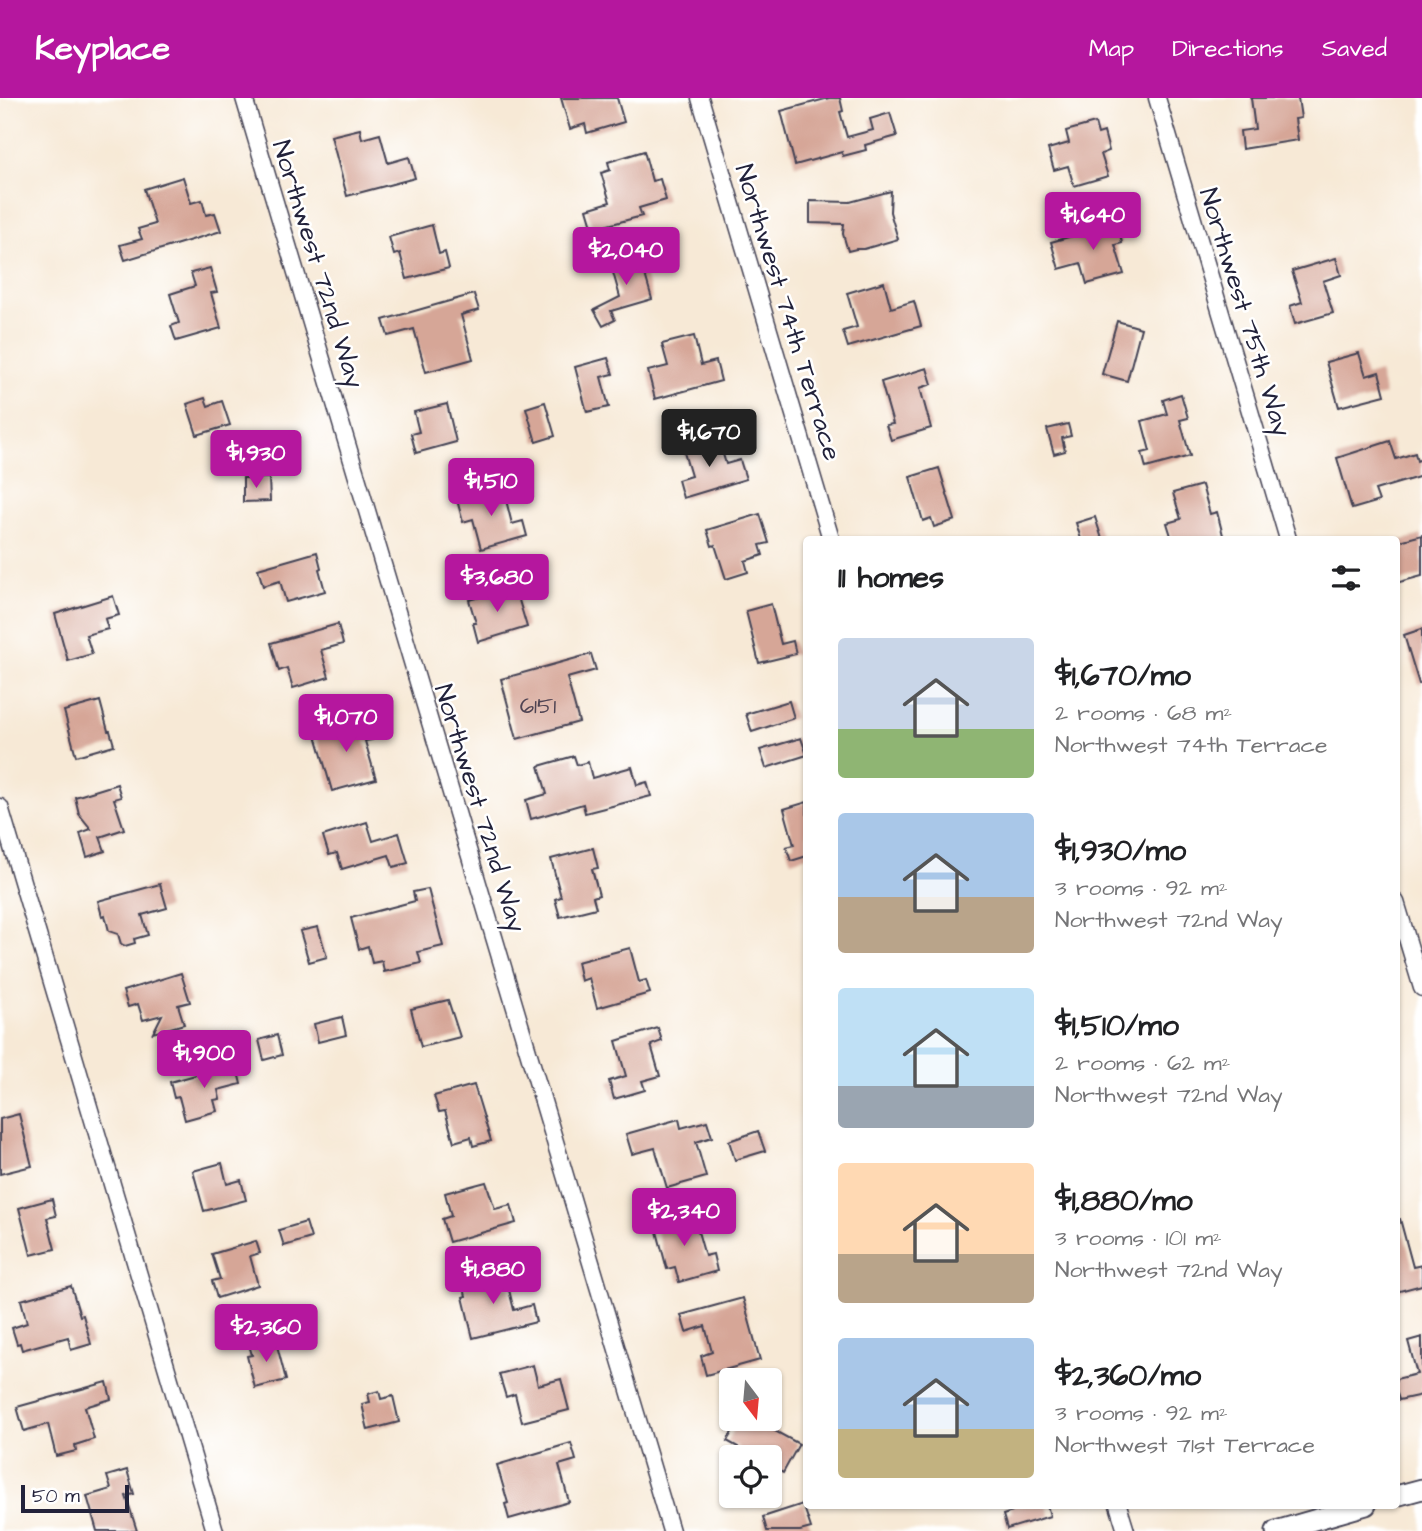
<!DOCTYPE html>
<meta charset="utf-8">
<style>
:root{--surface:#fff;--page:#f2f2f2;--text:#202124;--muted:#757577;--accent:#b5179e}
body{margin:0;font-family:"Architects Daughter",sans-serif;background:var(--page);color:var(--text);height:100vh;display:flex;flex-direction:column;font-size:26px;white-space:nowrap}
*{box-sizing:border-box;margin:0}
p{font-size:23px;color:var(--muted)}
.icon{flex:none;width:38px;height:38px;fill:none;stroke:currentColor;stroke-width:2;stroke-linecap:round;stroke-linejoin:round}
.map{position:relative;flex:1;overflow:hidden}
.panel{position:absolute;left:803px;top:438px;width:597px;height:973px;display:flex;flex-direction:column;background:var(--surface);border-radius:7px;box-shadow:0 2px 5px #0004}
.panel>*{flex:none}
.needle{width:46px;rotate:164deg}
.fabs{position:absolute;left:719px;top:1270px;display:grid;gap:14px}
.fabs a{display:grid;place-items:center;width:63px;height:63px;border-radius:7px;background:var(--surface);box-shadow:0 2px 5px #0004;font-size:35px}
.scale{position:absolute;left:21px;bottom:18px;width:108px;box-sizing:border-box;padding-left:7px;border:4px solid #22223b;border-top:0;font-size:19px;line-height:24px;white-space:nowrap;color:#22223b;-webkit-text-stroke:5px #fff;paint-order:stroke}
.price{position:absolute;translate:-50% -60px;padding:0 16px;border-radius:7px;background:var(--accent);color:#fff;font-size:23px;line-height:46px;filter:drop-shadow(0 2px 4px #0008)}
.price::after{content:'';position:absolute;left:50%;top:42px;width:21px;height:16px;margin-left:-10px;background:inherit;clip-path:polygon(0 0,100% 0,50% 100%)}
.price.active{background:#222;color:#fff}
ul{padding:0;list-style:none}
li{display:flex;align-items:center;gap:21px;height:175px;padding:0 35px}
li span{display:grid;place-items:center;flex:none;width:196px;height:140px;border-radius:7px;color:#555}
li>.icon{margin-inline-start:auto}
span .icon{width:84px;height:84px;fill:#fffc;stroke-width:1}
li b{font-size:30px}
h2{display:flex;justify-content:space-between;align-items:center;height:84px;padding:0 35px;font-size:30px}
header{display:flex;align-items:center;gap:42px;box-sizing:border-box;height:98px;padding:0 35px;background:var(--accent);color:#fff}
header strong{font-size:33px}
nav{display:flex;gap:38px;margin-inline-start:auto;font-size:24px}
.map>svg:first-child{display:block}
</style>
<header>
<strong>Keyplace</strong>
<nav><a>Map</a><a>Directions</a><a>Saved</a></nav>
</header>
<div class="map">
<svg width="1422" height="1433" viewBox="0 0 1422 1433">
<rect width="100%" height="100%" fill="#fff"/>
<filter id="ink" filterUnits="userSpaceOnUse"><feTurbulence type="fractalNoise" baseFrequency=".0143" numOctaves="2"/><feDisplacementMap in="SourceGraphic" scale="14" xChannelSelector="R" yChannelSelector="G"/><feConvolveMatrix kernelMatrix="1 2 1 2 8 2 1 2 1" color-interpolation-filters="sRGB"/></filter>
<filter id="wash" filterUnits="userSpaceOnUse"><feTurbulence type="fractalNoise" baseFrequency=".00686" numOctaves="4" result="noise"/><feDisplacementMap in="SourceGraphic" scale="28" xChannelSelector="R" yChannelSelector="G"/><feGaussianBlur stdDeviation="1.57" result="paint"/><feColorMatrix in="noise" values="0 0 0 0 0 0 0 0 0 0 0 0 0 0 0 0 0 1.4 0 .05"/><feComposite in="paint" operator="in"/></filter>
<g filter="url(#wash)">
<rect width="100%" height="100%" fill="#f7e9d6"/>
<g id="blocks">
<g fill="#d6a697">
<path d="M561 0H617L624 24 587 35 585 26 570 31Z"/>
<path d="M829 0H840L843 13 840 14 847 39 873 32 870 21 890 15 897 38 865 47 866 52 843 58 842 54 795 67 781 13Z"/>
<path d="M1251 0H1298L1301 20 1295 21 1298 42 1242 51 1240 33 1255 31Z"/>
<path d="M1095 25 1098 36 1104 34 1109 53 1101 56 1108 78 1074 88 1068 68 1054 72 1048 51 1069 45 1066 33Z"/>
<path d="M360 31 362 41 380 36 388 65 409 59 415 80 347 98 331 38Z"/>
<path d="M644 53 652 83 660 81 666 102 639 110 642 118 593 131 587 111 610 104 601 75 610 72 608 64Z"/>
<path d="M183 79 191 105 202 102 206 117 215 115 221 133 125 162 120 147 142 141 138 131 155 126 144 91Z"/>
<path d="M891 93 890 114 898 141 864 151H856L848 153 843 136 844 126 810 125V103L850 104Z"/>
<path d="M1129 122 1132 133 1120 136 1122 145 1115 147 1124 176 1087 186 1081 165 1059 171 1051 144Z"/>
<path d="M432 127 439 156 445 154 449 170 407 181 400 155 394 157 389 139Z"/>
<path d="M639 155 652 201 611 213 615 222 603 228 594 212 620 199 610 164Z"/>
<path d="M1336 160 1341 177 1323 183 1333 215 1295 226 1290 208 1302 204 1292 173Z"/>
<path d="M210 170 217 194 211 195 221 230 176 243 171 228 179 225 170 196 195 188 191 175Z"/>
<path d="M884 184 891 210 914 203 921 228 848 249 843 233 857 229 847 195Z"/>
<path d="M474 196 479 212 461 217 473 261 426 274 414 231 388 238 383 222Z"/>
<path d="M1117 223 1141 230 1127 283 1102 276Z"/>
<path d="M694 238 701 267 716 263 721 283 655 301 648 273 668 268 662 246Z"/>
<path d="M1359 255 1366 278 1379 274 1385 297 1339 309 1326 264Z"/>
<path d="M608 260 613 276 601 279 609 309 587 314 575 269Z"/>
<path d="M927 270 932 286 920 290 931 330 891 342 886 327 893 326 881 284Z"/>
<path d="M1181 296 1188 320 1180 322 1190 358 1146 370 1142 355 1150 353 1142 323 1167 316 1163 302Z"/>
<path d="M205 300 208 308 222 303 230 327 197 337 187 306Z"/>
<path d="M545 304 555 338 536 344 526 310Z"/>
<path d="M447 306 456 344 416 355 411 336 419 334 414 314Z"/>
<path d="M1068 326 1071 338 1062 340 1065 353 1054 356 1047 331Z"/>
<path d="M718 340 726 366 740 362 746 381 683 400 678 382 691 378 683 351Z"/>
<path d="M1390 343 1396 361 1415 355 1417 363 1422 361V378L1375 392 1379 403 1352 411 1337 360Z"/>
<path d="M939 370 955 422 934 429 931 420 923 423 910 379Z"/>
<path d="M243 380H269L270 403 243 404Z"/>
<path d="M1202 387 1210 416 1217 414 1224 441H1172L1167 425 1181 421 1173 395Z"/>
<path d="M503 390 512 426 523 423 527 438 481 451 473 421 463 424 457 402Z"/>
<path d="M760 416 769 445 760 447 763 457 745 463 748 474 726 481 715 447 712 448 707 432Z"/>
<path d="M1095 419 1102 441H1081L1076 425Z"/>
<path d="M1422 437V478L1396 485V444Z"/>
<path d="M317 454 321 470 319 471 325 493 286 504 280 483 263 488 258 471Z"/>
<path d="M515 489 527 529 478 544 473 525H476L469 502Z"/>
<path d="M113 498 119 517 105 521 108 531 86 537 92 556 68 563 55 516Z"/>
<path d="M771 506 781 546 793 543 796 556 759 565 746 513Z"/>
<path d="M338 526 343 546 321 552 329 579 293 590 287 570 279 573 271 545Z"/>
<path d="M1422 531V586H1419L1404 537Z"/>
<path d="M591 556 596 572 567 580 579 624 517 641 501 581Z"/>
<path d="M100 603 108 633H110L114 647 76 658 64 613Z"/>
<path d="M789 603 794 620 752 634 746 616Z"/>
<path d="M367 623 372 642 365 643 376 681 332 693 314 630 333 625 334 632Z"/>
<path d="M801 640 807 657 766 670 760 652Z"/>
<path d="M574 658 577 667 588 664 592 680 632 669 637 687 647 684 651 698 585 715 583 706 531 721 526 702 547 696 539 668Z"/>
<path d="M117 686 121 699 114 701 124 731 100 739 105 753 87 759 80 735 91 731 79 716 75 699Z"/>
<path d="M807 704V758L791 763 786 749 794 747 784 711Z"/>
<path d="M367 724 373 743 399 735 408 765 393 769 389 757 342 771 337 755 329 757 323 738Z"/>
<path d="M593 750 598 770 592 771 599 797 593 799 596 810 560 819 555 801 561 799 551 761Z"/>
<path d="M160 786 167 810 142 817 148 837 134 841 135 845 125 848 121 846 118 836 109 833 105 817 102 818 98 803Z"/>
<path d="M428 791 443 848 418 854 421 865 384 874 382 863 372 865 368 848 359 851 351 820 415 803 413 794Z"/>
<path d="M318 829 327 859 309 864 300 833Z"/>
<path d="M630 850 639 884 646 882 650 895 597 910 589 880 581 883 577 864Z"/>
<path d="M181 875 190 904 178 907 184 926 153 935 162 917 143 922 138 906 128 909 123 893Z"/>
<path d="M448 902 460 939 421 949 411 911Z"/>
<path d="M342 919 346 937 318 944 314 926Z"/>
<path d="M658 930 662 943 651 947 660 978 642 983 645 992 614 1001 609 983 626 978 616 943Z"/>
<path d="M277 937 282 957 264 962 259 942Z"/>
<path d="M236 966 241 986 218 992 220 1001 214 1002 217 1013 185 1022 179 999 174 1000 170 984Z"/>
<path d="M474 987 491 1043 473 1048 471 1039 454 1044 445 1013 439 1014 434 998Z"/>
<path d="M19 1016 32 1068 0 1076V1021Z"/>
<path d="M679 1021 681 1030 707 1023 712 1039 696 1044 706 1079 667 1090 655 1050 632 1056 626 1036Z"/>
<path d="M758 1033 765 1053 735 1062 729 1043Z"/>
<path d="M222 1065 227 1086 241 1082 246 1102 204 1113 193 1073Z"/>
<path d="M486 1084 495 1111 511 1107 516 1125 449 1144 442 1121 451 1118 445 1095Z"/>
<path d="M52 1101 56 1118 47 1120 55 1151 31 1157 19 1110Z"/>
<path d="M693 1116 705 1158 713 1156 717 1173 679 1184 675 1169 667 1171 655 1126Z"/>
<path d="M1396 1121H1400L1413 1169 1422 1167V1187L1396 1194Z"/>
<path d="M306 1124 311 1140 284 1148 279 1132Z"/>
<path d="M256 1143 260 1155 250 1158 258 1187 217 1200 212 1183 220 1181 212 1156Z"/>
<path d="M499 1173 503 1189 508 1188 514 1212 532 1207 536 1224 473 1240 463 1199 466 1198 462 1182Z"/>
<path d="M71 1188 80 1218 83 1217 91 1246 71 1252 68 1239 22 1252 20 1245 17 1246 12 1230 27 1225 21 1202Z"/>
<path d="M743 1200 760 1262 706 1277 701 1258 712 1254 705 1228 686 1234 681 1217Z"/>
<path d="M1422 1239V1297L1399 1302 1396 1292V1281L1417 1276 1408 1243Z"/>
<path d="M275 1240 286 1282 255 1290 247 1258 252 1257 249 1247Z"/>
<path d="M533 1267 538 1287 561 1281 569 1312 522 1324 515 1296 506 1299 499 1276Z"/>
<path d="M107 1284 111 1301 85 1309 94 1341 75 1347 76 1353 56 1358 48 1326 24 1333 17 1309Z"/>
<path d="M379 1293 381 1301 393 1298 399 1324 368 1332 362 1306 370 1304 368 1296Z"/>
<path d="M745 1321H753L799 1346 783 1375 770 1368V1360H751L737 1352 738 1349 727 1343 735 1329 739 1331Z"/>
<path d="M571 1345 576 1362 559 1367 569 1404 509 1421 505 1406 508 1405 497 1367Z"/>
<path d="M127 1372 134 1396 126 1398 137 1433H97L87 1398 111 1391 107 1378Z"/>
<path d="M803 1406 811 1430 800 1433H767L763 1419Z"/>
<path d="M1010 1407H1047L1050 1418 1007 1431 1003 1417 1012 1414Z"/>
</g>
</g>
</g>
<g filter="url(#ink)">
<use href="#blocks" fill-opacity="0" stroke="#424052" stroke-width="2"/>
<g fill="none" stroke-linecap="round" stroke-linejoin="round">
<g stroke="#424052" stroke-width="19">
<g id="minor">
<path d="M244 0 671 1433"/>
<path d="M700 0 831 441"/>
<path d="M1157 0 1288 441"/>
<path d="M0 709 215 1433"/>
<path d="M1396 804 1422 890"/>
<path d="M1118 1407 1126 1433"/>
</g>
</g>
<g stroke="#424052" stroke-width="23">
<g id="tertiary">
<path d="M1396 1398 1422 1391"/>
<path d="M1276 1433 1366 1407"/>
</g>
</g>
<use href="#minor" stroke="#fff" stroke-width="16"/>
<use href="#tertiary" stroke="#fff" stroke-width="19"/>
</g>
</g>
<g text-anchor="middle" stroke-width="5" stroke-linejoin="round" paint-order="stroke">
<g font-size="23" fill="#4f4352">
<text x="538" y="615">6151</text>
</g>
<g font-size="26" fill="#22223b" stroke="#fff">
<text transform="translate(319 166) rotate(73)" y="9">Northwest 72nd Way</text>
<text transform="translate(789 214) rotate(73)" y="9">Northwest 74th Terrace</text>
<text transform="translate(1246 214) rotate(73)" y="9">Northwest 75th Way</text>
<text transform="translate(481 710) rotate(73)" y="9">Northwest 72nd Way</text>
</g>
</g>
</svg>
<div class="fabs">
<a><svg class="needle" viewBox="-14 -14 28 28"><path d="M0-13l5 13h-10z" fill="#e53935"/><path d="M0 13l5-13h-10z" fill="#757577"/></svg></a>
<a><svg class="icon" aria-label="locate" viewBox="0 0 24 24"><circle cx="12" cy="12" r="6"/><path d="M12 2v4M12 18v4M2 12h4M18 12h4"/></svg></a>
</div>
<div class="scale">50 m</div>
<b class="price" style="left:1093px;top:154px">$1,640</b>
<b class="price" style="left:626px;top:189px">$2,040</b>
<b class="price active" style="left:709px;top:371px">$1,670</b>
<b class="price" style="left:256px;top:392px">$1,930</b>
<b class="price" style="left:491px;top:420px">$1,510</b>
<b class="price" style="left:497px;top:516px">$3,680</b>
<b class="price" style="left:346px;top:656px">$1,070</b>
<b class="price" style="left:204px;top:992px">$1,900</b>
<b class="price" style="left:684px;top:1150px">$2,340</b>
<b class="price" style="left:493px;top:1208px">$1,880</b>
<b class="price" style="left:266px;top:1266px">$2,360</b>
<section class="panel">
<h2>11 homes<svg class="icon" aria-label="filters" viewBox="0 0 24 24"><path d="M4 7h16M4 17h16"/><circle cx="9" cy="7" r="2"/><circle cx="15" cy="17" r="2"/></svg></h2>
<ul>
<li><span style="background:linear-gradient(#c9d6e8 65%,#8fb573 0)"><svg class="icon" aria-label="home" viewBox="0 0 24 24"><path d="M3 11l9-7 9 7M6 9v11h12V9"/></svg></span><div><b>$1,670/mo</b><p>2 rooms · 68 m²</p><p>Northwest 74th Terrace</p></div></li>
<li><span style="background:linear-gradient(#a9c7e8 60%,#b9a48a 0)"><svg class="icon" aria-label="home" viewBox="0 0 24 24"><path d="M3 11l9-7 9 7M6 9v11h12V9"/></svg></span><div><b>$1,930/mo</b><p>3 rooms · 92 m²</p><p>Northwest 72nd Way</p></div></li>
<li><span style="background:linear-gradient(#bfe0f5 70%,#9aa5b1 0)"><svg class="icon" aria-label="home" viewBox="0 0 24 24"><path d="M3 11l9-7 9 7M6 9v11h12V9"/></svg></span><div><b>$1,510/mo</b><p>2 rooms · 62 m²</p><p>Northwest 72nd Way</p></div></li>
<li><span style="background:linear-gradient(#ffd9b3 65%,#b9a48a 0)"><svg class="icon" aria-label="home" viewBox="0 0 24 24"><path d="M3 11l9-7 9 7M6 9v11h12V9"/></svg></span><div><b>$1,880/mo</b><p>3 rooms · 101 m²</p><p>Northwest 72nd Way</p></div></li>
<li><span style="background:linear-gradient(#a9c7e8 65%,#c2b280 0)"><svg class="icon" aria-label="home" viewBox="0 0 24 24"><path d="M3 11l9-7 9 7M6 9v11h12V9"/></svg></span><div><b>$2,360/mo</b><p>3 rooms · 92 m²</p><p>Northwest 71st Terrace</p></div></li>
</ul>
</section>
</div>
